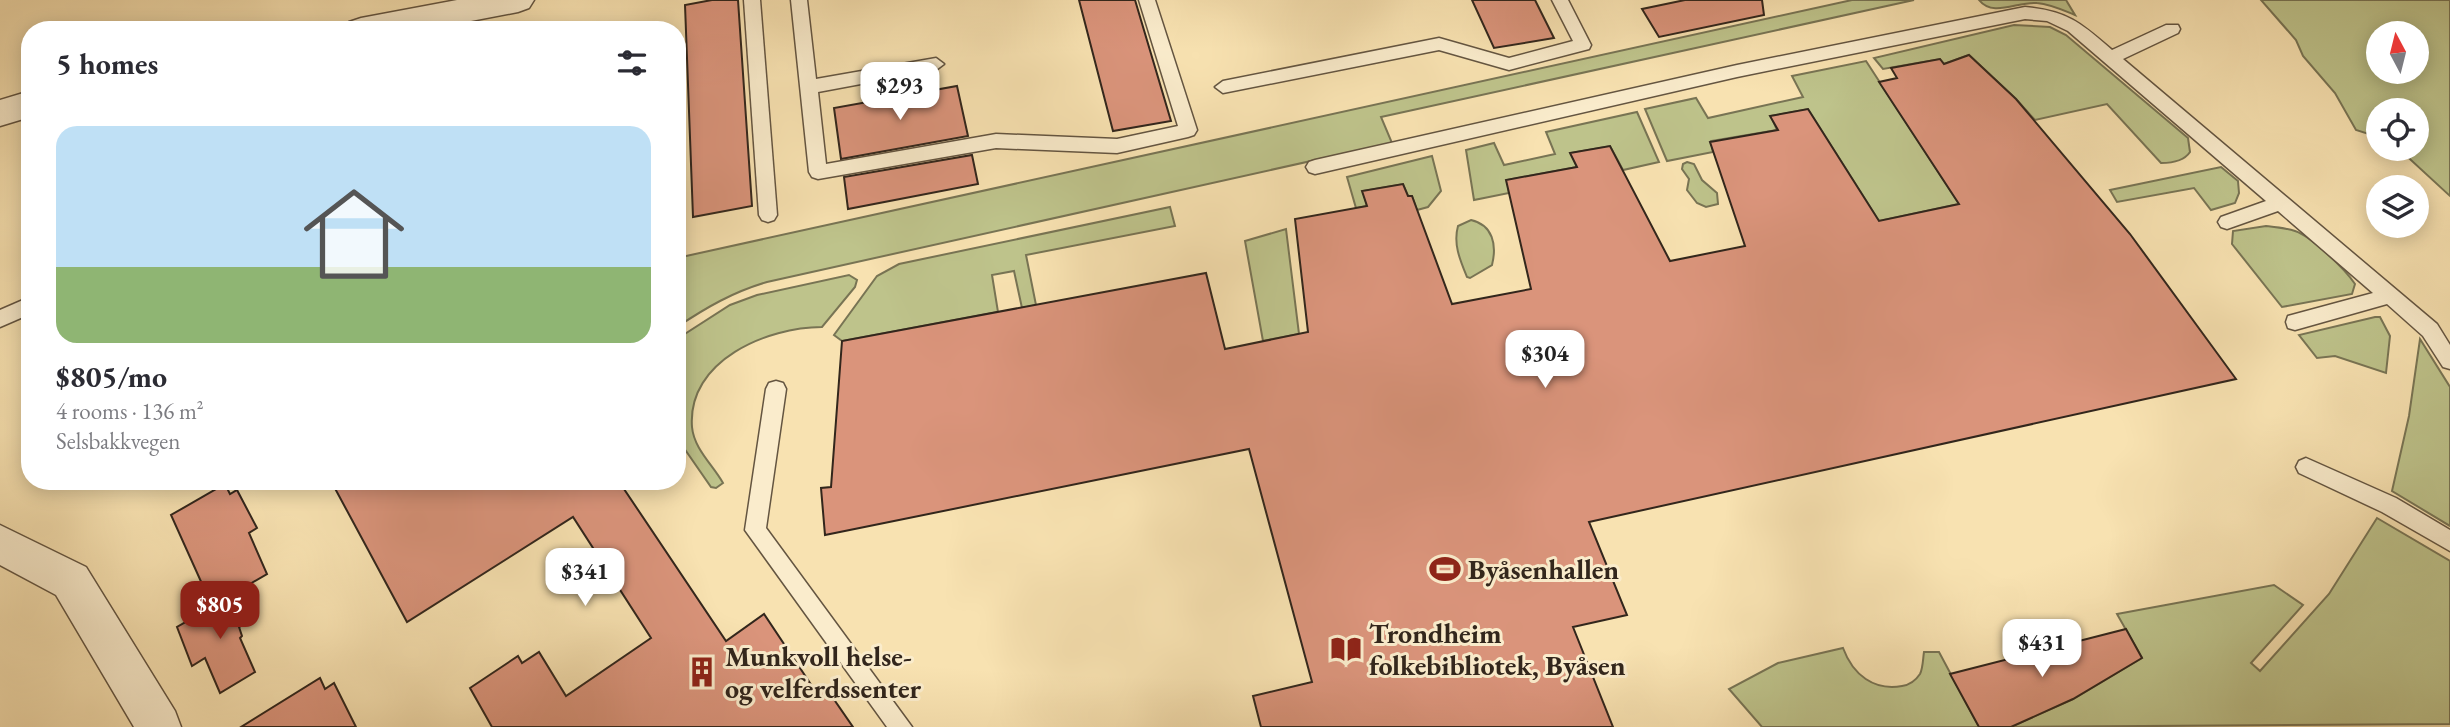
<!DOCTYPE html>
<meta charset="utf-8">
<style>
:root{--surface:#fff;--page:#f2f2f3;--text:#2b2b33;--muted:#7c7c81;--line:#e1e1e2;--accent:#8f2418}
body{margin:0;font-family:"EB Garamond",serif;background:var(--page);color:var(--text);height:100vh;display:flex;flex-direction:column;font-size:26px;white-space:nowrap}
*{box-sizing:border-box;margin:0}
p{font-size:23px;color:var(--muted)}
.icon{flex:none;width:38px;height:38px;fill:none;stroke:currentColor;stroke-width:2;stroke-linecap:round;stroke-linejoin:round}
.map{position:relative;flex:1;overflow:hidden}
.details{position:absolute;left:21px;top:21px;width:665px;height:469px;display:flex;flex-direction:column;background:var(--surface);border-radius:28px;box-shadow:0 4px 18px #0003}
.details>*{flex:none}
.needle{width:46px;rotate:353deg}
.tools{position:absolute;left:2366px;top:21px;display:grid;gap:14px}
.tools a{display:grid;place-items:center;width:63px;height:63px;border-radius:50%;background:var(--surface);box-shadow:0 4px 18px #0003;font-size:35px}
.price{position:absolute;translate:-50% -60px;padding:0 16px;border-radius:14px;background:#fff;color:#222;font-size:23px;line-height:46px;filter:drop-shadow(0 2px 4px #0008)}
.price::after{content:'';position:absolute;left:50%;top:42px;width:21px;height:16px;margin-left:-10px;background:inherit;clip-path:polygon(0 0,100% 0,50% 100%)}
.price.selected{background:var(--accent);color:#fff}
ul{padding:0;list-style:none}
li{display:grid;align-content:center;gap:14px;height:371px;padding:0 35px}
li+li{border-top:2px solid var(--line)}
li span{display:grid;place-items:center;height:217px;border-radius:21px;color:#555}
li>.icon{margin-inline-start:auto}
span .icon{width:126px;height:126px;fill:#fffc;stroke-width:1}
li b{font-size:30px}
h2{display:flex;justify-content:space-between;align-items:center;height:84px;padding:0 35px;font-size:30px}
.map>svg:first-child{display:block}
</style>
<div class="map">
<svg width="2450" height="727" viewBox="0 0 2450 727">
<rect width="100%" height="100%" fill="#f8e2b1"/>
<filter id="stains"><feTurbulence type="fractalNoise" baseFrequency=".00286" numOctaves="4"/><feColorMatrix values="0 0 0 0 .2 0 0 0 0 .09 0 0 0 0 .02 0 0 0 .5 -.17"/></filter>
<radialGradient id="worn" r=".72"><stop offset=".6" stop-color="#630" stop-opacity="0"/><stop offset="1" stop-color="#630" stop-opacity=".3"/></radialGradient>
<g fill="#bec38b" stroke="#787454" stroke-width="2" fill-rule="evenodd">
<path d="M1852 0H1914L1381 117 1392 143 767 282C733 292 707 307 677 327V258Z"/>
<path d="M1979 0H2066L2075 15C2063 10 2050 4 2037 3 2018 1 1993 18 1979 0Z"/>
<path d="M2261 0H2450V196L2399 149H2417V110H2378V137L2356 130 2335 93 2303 56 2296 40ZM2378 33H2417V72H2378Z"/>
<path d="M2014 25 2050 27 2066 35 2188 138 2190 152C2184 161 2171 163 2161 163L2107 104 2035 120 2016 99 1969 55 1944 64 1940 59 1883 69 1874 58Z"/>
<path d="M1866 61 1959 204 1879 221 1808 109 1771 116 1777 130 1711 141 1713 152 1667 161 1645 109 1696 98 1708 118 1803 97 1792 76Z"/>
<path d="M1637 112 1659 162 1623 170 1610 146 1571 153 1577 167 1507 180 1509 193 1474 200 1466 150 1494 143 1504 165 1555 154 1546 132Z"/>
<path d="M1432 156 1441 191 1428 207 1417 210 1412 196H1408L1403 184 1363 191 1367 206 1356 208 1347 177Z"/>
<path d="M1687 162 1694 164 1702 180 1717 193 1718 204 1706 207 1697 203 1687 190 1689 179 1682 169 1683 164Z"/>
<path d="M2221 167 2238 181 2239 193 2235 203 2211 210 2194 188 2117 202 2110 190Z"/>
<path d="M1170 207 1175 226 1026 255 1036 305 1022 308 1014 271 992 275 998 312 842 341 834 335 877 276 899 264Z"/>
<path d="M1471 220C1493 225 1497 245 1492 265L1470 278 1467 277C1460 260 1453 244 1458 226Z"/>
<path d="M2266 226C2275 227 2286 228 2295 231 2311 236 2345 269 2355 284L2352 294 2282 307 2232 244 2233 231Z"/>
<path d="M1286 229 1299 334 1263 341 1245 241Z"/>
<path d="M849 275 857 280 855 287 822 327C768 327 687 360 692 427 694 449 713 465 723 483L716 488 711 487 677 438V339L730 305 757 295Z"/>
<path d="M2375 317H2380L2390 336 2386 373 2335 356 2317 358 2299 335Z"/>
<path d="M2420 339 2450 387V526L2392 491 2409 416Z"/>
<path d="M2377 518 2450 561V724L2011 727 2073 699 2142 658 2117 614 2274 585 2303 605 2251 663 2260 671 2329 594Z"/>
<path d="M1843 648C1853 675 1874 691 1902 686 1909 685 1916 680 1920 674 1923 668 1923 658 1924 652H1939L1979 727H1762L1729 689 1778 663Z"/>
</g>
<g fill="#da947b" stroke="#32261c" stroke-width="2">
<path d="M712 0H738L752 206 693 217 685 5Z"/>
<path d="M1079 0H1135L1171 121 1113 131Z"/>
<path d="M1472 0H1535L1554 38 1494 48Z"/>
<path d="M1685 0H1762L1764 15 1659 37 1642 9Z"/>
<path d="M1969 55 2016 99 2130 234 2236 379 1589 522 1627 615 1573 627 1613 727H1261L1253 696 1312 682 1249 449 825 535 821 488 831 487 842 341 1206 273 1225 349 1308 332 1295 219 1367 206 1362 191 1403 184 1408 196H1412L1452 304 1531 289 1506 180 1577 167 1570 153 1610 146 1670 261 1745 246 1710 142 1778 130 1770 116 1808 109 1879 221 1959 204 1879 82 1897 78 1891 68 1940 59 1944 64Z"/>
<path d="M957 86 968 136 841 159 834 108Z"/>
<path d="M972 155 978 184 848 209 844 177Z"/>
<path d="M331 481H630L622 486 726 641 764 614 816 692 824 685 853 727H492L470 688 518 656 522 663 539 652 566 696 651 638 573 517 407 622Z"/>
<path d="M225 484 230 494 237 490 257 528 249 533 267 574 212 606 171 515Z"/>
<path d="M239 592 252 620 239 627 242 636 240 638 255 672 220 693 205 658 192 666 177 627Z"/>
<path d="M2126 629 2142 658 2073 699 2011 727H1979L1950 674Z"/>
<path d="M320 678 325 689 334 683 356 727H241Z"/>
</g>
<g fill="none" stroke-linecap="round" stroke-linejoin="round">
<g stroke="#645541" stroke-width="3">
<g id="lane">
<path d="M744 0H760L777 215 774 220 768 222 762 220 759 215Z"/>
<path d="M791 0H807L816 79 936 58 944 64 936 70 818 92 826 164 996 134 1117 139 1178 126 1139 0H1155L1197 130 1194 135 1188 137 1117 153 996 148 818 179 812 177 809 172Z"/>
<path d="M1552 0H1568L1591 45 1589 49 1509 70 1439 50 1223 93 1215 87 1223 81 1439 38 1509 58 1573 41Z"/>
<path d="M2025 7C2068 11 2081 23 2112 50L2166 25H2178L2180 29 2178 33 2123 59 2437 324 2450 345V369L2443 367 2423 336 2387 304 2295 330 2288 328 2286 322 2288 316 2373 293 2278 211 2227 229 2221 227 2218 222 2221 217 2266 201 2068 31 2047 21 2025 19 1737 77 1315 174 1309 172 1306 167 1309 162 1315 160 1737 65Z"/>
<path d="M30 297V314L0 327V310Z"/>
<path d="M776 381 783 383 786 389 766 528 912 727H887L745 530 766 389 769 383Z"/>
<path d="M2306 458 2396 498 2450 530V551L2382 512 2299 473 2296 467 2299 461Z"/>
</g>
</g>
<g stroke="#645541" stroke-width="3">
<g id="street">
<path d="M457 0H534L529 8 518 12 424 30H345L349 22 361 18Z"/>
<path d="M30 91V117L0 126V100Z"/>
<path d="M0 525 86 567 175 711 181 727H134L56 595 0 565Z"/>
</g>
</g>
<use href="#lane" fill="#faeccc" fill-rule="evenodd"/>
<use href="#street" fill="#faeccc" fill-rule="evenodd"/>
</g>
<defs>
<g id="stadium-bare" transform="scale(2.415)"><path d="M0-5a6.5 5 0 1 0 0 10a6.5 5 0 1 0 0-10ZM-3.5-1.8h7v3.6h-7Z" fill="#8f2418" stroke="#faeccc" stroke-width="2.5" paint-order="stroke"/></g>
<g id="library-bare" transform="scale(2.415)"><path d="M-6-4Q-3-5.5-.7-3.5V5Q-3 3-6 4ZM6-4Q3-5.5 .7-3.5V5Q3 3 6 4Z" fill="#8f2418" stroke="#faeccc" stroke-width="2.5" paint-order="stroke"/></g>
<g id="building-bare" transform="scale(2.415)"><path d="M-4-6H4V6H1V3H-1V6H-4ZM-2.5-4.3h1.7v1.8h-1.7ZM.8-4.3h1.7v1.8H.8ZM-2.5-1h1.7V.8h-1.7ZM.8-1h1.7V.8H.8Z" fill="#8f2418" stroke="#faeccc" stroke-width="2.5" paint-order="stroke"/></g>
</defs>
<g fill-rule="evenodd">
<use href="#stadium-bare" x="1445" y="569"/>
<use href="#library-bare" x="1346" y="649"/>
<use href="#building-bare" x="702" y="672"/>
</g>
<g text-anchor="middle" stroke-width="6" stroke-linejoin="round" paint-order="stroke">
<g font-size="28" font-weight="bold" fill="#32261c" stroke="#faeccc" text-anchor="start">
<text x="1468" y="579">Byåsenhallen</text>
<text x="1369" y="643">Trondheim<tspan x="1369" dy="32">folkebibliotek, Byåsen</tspan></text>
<text x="725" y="666">Munkvoll helse-<tspan x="725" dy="32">og velferdssenter</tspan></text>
</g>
</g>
<rect width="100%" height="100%" filter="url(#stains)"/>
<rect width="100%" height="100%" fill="url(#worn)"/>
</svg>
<div class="tools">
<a><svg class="needle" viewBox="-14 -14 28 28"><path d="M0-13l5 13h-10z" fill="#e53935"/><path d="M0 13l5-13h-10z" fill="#7c7c81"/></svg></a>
<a><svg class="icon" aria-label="locate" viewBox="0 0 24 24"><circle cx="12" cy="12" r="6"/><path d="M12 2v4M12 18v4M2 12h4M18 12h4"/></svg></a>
<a><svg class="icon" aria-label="layers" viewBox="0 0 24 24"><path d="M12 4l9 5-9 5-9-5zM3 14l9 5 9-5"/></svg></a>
</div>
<b class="price" style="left:900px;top:122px">$293</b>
<b class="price" style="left:1545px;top:390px">$304</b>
<b class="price" style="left:585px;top:608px">$341</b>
<b class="price selected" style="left:220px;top:641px">$805</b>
<b class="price" style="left:2042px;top:679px">$431</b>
<section class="details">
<h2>5 homes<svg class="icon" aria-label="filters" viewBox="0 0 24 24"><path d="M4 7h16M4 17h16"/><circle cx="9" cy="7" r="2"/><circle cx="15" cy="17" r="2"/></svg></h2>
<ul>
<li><span style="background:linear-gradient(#bfe0f5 65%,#8fb573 0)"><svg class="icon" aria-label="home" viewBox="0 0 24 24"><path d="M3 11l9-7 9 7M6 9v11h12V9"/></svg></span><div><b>$805/mo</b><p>4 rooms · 136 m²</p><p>Selsbakkvegen</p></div></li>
</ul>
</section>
</div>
